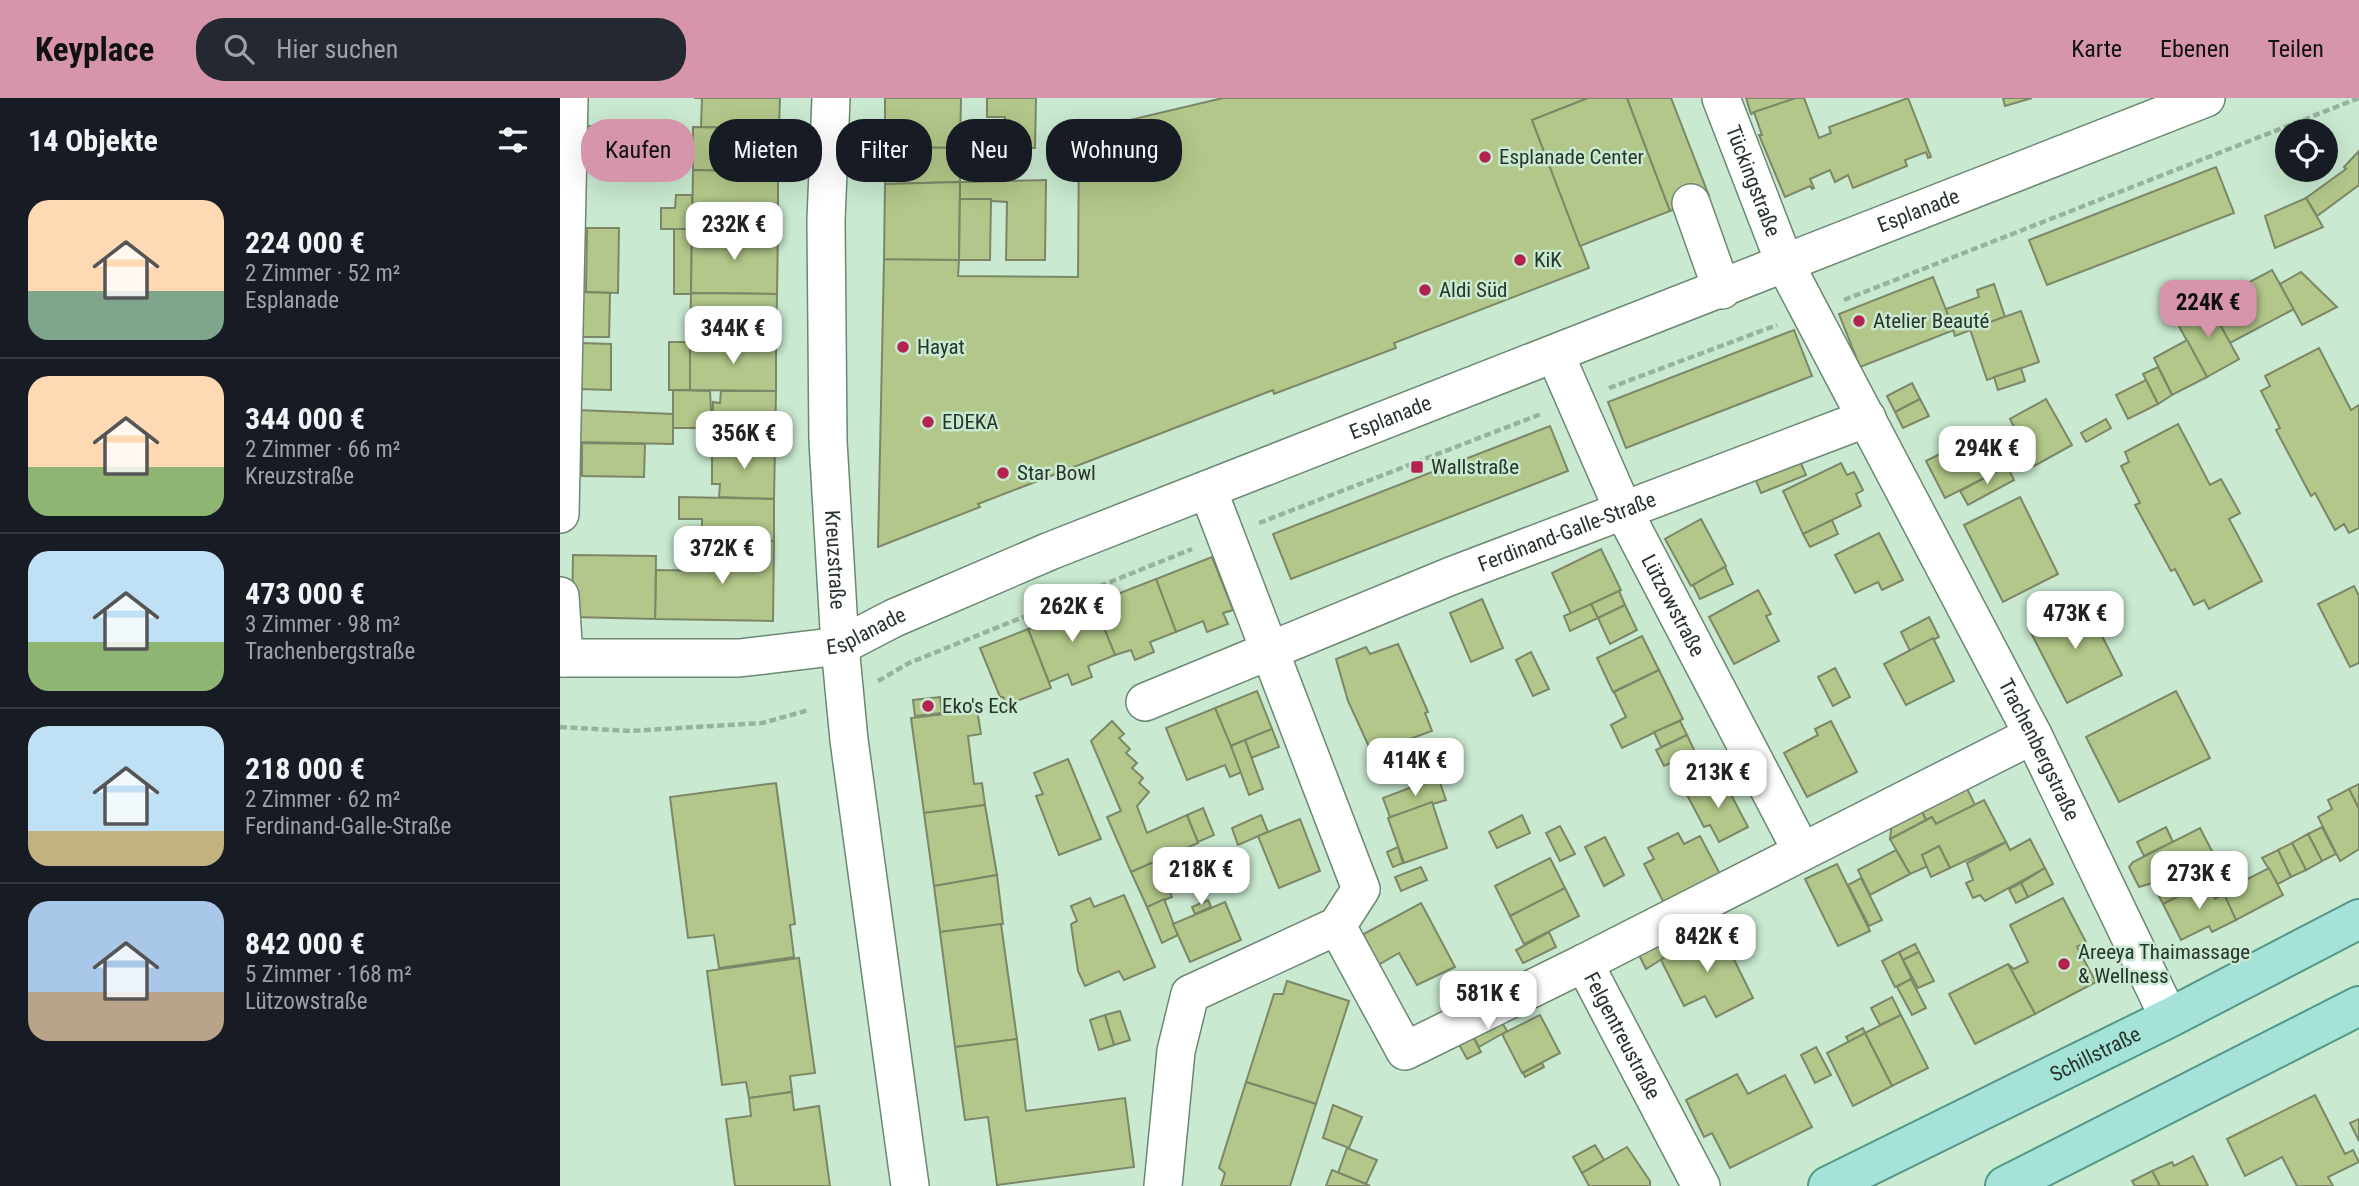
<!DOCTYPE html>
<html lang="de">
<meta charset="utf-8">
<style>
:root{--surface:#171b24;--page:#242831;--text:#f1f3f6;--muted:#9ea1a6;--line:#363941;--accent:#d695ab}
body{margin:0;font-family:"Roboto Condensed",sans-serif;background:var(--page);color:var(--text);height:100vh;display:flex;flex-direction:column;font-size:26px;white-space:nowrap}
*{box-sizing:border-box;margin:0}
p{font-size:23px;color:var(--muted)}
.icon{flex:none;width:38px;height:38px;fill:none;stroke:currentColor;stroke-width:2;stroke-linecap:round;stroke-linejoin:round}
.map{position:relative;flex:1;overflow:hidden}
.sheet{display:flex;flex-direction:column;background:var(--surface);width:560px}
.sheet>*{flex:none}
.hud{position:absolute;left:21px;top:21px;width:665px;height:63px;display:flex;gap:14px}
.controls{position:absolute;left:1715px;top:21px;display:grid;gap:14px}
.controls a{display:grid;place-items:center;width:63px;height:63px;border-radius:50%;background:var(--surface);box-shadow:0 7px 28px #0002;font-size:35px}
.price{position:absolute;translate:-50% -60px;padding:0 16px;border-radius:14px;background:#fff;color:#222;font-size:23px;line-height:46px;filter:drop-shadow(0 2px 4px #0008)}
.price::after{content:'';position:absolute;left:50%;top:42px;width:21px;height:16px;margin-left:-10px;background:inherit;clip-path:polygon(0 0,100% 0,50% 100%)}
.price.on{background:var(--accent);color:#111}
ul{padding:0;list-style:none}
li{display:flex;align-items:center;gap:21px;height:175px;padding:0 28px}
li+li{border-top:2px solid var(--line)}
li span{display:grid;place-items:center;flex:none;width:196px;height:140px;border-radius:21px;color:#555}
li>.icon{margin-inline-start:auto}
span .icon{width:84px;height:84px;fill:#fffc;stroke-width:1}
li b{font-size:30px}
h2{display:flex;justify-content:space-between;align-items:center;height:84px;padding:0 28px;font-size:30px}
.pill{padding:0 24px;border-radius:28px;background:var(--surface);box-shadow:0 7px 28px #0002;font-size:24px;line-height:63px}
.pill.on{background:var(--accent);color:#111}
header{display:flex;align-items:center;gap:42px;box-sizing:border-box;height:98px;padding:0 35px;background:var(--accent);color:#111}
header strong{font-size:33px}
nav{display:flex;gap:38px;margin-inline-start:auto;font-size:24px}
.search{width:490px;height:63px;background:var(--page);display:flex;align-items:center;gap:18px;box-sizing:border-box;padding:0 24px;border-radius:28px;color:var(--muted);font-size:26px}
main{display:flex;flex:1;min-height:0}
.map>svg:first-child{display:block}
</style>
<header>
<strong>Keyplace</strong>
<div class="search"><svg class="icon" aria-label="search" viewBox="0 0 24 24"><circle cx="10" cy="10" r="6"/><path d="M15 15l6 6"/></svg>Hier suchen</div>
<nav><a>Karte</a><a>Ebenen</a><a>Teilen</a></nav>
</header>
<main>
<section class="sheet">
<h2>14 Objekte<svg class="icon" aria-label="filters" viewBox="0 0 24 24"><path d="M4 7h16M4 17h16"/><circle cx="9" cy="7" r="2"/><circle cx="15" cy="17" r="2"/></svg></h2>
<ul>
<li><span style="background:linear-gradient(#ffd9b3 65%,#7fa58c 0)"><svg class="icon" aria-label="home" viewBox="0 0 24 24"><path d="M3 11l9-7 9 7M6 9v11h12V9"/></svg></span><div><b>224 000 €</b><p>2 Zimmer · 52 m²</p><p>Esplanade</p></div></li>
<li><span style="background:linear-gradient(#ffd9b3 65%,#8fb573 0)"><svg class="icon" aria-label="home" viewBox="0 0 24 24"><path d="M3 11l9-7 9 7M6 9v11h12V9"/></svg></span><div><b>344 000 €</b><p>2 Zimmer · 66 m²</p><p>Kreuzstraße</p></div></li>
<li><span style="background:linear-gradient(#bfe0f5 65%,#8fb573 0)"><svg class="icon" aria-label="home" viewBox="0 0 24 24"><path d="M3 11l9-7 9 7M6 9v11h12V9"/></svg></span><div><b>473 000 €</b><p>3 Zimmer · 98 m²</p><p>Trachenbergstraße</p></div></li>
<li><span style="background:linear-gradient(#bfe0f5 75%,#c2b280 0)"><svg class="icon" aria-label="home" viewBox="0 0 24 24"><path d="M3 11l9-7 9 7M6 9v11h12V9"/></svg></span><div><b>218 000 €</b><p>2 Zimmer · 62 m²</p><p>Ferdinand-Galle-Straße</p></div></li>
<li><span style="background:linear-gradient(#a9c7e8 65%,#b9a48a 0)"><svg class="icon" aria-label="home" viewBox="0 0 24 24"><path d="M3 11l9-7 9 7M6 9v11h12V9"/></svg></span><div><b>842 000 €</b><p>5 Zimmer · 168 m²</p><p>Lützowstraße</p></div></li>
</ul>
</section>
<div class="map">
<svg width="1799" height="1088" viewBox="0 0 1799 1088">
<rect width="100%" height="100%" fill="#c9e9d0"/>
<g fill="#b2c789" stroke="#7c8767" stroke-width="2">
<path d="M134 0H220L219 31 141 29 142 0Z"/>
<path d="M325 0H401L400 50 325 49Z"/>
<path d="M427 0H476L475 50H445V19H427Z"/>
<path d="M663 0H1028L972 22 1029 170 834 245 836 250 714 296 713 292 418 406 420 409 318 449 324 161 399 162 398 178 518 179 519 34Z"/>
<path d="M1028 0H1067L1110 113 1020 148 972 22Z"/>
<path d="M1067 0H1111L1149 98 1110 113Z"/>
<path d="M1186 0H1236L1191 16Z"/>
<path d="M1236 0H1244L1259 40 1271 35 1269 29 1348 0 1371 59 1368 60 1366 54 1345 62 1347 68 1293 90 1288 77 1275 84 1270 72 1250 81 1254 90 1252 91 1250 88 1225 99 1199 37H1202L1194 14Z"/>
<path d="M1443 0H1472L1445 8Z"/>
<path d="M26 28 63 29 62 71H25Z"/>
<path d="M133 29 219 31 218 74 133 72Z"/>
<path d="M325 49 400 50V84L325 86V74H319V60H325Z"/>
<path d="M1799 53V87L1757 118 1746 100 1786 71 1784 69Z"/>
<path d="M1656 69 1674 115 1487 187 1469 142Z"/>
<path d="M133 72 218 74V133L132 131Z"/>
<path d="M486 82 485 162H446L447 104 400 101V84Z"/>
<path d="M400 84 399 162 324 161 325 86Z"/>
<path d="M116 97H132V131H101V110H115Z"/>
<path d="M1746 100 1763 129 1715 150 1705 118Z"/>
<path d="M400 101H431L430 162H399Z"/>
<path d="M27 130H59L58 195 26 194Z"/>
<path d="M114 131H132L131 196H114Z"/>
<path d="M132 131 218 133 217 196 131 195Z"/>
<path d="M1712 172 1734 211 1670 245 1648 206Z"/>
<path d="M1741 174 1777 209 1742 227 1720 186Z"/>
<path d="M1373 179 1394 232 1300 269 1279 216Z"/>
<path d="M1434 186 1445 219 1395 238 1386 211 1419 199 1417 192Z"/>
<path d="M20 194 50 195 49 239H19Z"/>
<path d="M131 195 217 196 216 245 130 244Z"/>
<path d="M1648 205 1679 261 1647 279 1616 223Z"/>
<path d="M1461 213 1479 264 1427 282 1410 231Z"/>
<path d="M1234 232 1252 278 1066 350 1048 304Z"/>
<path d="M1627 242 1647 279 1612 297 1594 260Z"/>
<rect x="109" y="244" width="21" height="48"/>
<path d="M130 244 216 245V293L130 292Z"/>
<path d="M19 245 51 246V292L18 291Z"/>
<path d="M1759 250 1791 312 1799 307V430L1789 435 1784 426 1775 432 1755 395 1751 398 1716 332 1720 330 1701 293 1710 288 1705 278Z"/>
<path d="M1598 269 1612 297 1598 306 1583 276Z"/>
<path d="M1461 270 1465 283 1438 292 1434 279Z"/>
<path d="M1586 282 1598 306 1568 321 1556 297Z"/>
<path d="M1352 285 1360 301 1335 314 1327 298Z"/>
<path d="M113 292 150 293 152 330H113Z"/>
<path d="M161 293H216L215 347 152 346 153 304 160 305Z"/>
<path d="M1360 301 1369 318 1343 330 1335 314Z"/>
<path d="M1486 301 1512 347 1474 368 1450 321Z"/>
<path d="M18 312 113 316V346L17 344Z"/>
<path d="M1546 321 1551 330 1526 344 1521 335Z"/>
<path d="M1618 326 1650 387 1661 381 1680 415 1669 421 1702 483 1649 511 1644 502 1634 507 1615 471 1611 473 1575 407 1580 405 1561 368 1569 364 1565 354Z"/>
<path d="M990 328 1008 373 731 481 713 436Z"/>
<path d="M1425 333 1444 370 1385 400 1366 363Z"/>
<path d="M22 345 85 346 84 379 22 378Z"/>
<path d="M152 346 215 347 214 401 159 399 160 386H152Z"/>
<path d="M1240 363 1246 377 1201 395 1195 380Z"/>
<path d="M1281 365 1287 377 1294 374 1303 392 1296 396 1301 408 1243 436 1223 393Z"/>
<path d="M1447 368 1454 382 1408 407 1400 393Z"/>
<path d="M119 399 214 401V443L142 442V421H119Z"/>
<path d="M1460 399 1498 476 1443 504 1404 427Z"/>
<path d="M1141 421 1166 468 1131 488 1105 441Z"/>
<path d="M1272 422 1278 436 1250 449 1243 436Z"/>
<path d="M1319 435 1343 482 1322 492 1318 484 1295 495 1275 457Z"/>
<path d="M156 443H214L213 523 95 521 96 472 156 473Z"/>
<path d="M1041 451 1061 492 1011 516 992 475Z"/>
<path d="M13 457 96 458 95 521 12 519Z"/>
<path d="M652 459 673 512 663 515 668 526 647 534 643 523 616 534 596 481Z"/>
<path d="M1165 469 1173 486 1140 501 1133 487Z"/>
<path d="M596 481 616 534 590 544 594 554 575 562 571 552 555 557 534 505Z"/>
<path d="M1794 488 1799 498V565L1790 569 1758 506Z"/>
<path d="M1198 492 1211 516 1206 518 1219 543 1174 566 1149 519Z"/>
<path d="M1059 493 1065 507 1038 520 1031 506Z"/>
<path d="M922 501 943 550 911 564 890 515Z"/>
<path d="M1523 501 1562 577 1507 605 1468 529Z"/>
<path d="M534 505 555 557 528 568 532 579 512 587 508 576 489 584 468 531Z"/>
<path d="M1031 506 1038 520 1010 533 1004 518Z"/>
<path d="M1065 507 1077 532 1050 546 1038 520Z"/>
<path d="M1369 519 1379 539 1350 553 1341 534Z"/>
<path d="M468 531 491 590 446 607 443 599H440L420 550Z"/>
<path d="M1082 538 1099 572 1053 594 1037 560Z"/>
<path d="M1373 540 1394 583 1346 607 1324 566Z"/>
<path d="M838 546 868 614 865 615 872 633 844 643 847 651 816 664 788 603 776 561 806 549 810 556Z"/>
<path d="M971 554 989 591 973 598 956 562Z"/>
<path d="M1275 570 1290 599 1273 608 1258 579Z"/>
<path d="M1099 572 1123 621 1062 650 1051 627 1066 619 1054 594Z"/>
<path d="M697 593 712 631 670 648 655 610Z"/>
<path d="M1616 593 1650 660 1559 704 1526 639Z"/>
<path d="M380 599 382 615 355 618 353 602Z"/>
<path d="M655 610 682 674 670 679 665 667 627 682 606 630Z"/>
<path d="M417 612 421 636 408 638 414 686 422 685 425 707 364 715 351 620Z"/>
<path d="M552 623 564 636 559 640 570 651 566 655 577 665 572 670 583 680 579 685 589 694 577 708 587 735 627 717 638 745 571 774 547 719 561 713 531 643Z"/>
<path d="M1120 623 1127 637 1101 649 1094 634Z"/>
<path d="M1271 623 1297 674 1247 699 1224 655 1258 637 1255 631Z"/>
<path d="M712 631 719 649 691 660 685 642Z"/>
<path d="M1127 637 1135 654 1104 668 1096 652Z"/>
<path d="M685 642 703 691 689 697 671 648Z"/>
<path d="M508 661 541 741 499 757 476 698 483 696 474 675Z"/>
<path d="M878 679 886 702 830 719 823 700Z"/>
<path d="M1154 682 1158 688 1165 685 1188 729 1159 744 1150 727 1144 729 1127 697Z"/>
<path d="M1403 682 1415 707 1376 726 1372 719 1366 722 1358 705Z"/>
<path d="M216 685 235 826 230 827 234 859 159 870 154 837 128 840 110 699Z"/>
<path d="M1799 686V711L1789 691Z"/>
<path d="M1789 691 1799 711V751L1780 763 1758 719 1772 711 1768 702Z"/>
<path d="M1424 702 1446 744 1390 770 1379 748 1362 757 1368 768 1350 776 1330 741 1372 719 1376 726Z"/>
<path d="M872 704 887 750 844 765 828 720Z"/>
<path d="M1358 705 1366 722 1330 741 1333 717Z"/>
<path d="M425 707 437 777 374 788 364 715Z"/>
<path d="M643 710 654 737 638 744 627 717Z"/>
<path d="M701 717 708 734 678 747 672 730Z"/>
<path d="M962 717 970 735 937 750 929 734Z"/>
<path d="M740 721 760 773 719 790 698 738Z"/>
<path d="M1000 728 1015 756 1000 763 986 735Z"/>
<path d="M1606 729 1613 744 1584 758 1577 744Z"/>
<path d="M1762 729 1776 756 1762 763 1748 736Z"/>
<path d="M1640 730 1656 761 1639 769 1646 784 1603 806 1592 785 1579 789 1569 769 1573 764Z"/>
<path d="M1118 735 1124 746 1140 738 1160 776 1104 805 1084 766 1094 761 1088 750Z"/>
<path d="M1748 736 1762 763 1746 772 1732 745Z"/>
<path d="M1045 739 1064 777 1044 788 1025 749Z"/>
<path d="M1470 741 1485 770 1425 803 1420 797 1413 800 1406 785 1413 782 1407 765 1446 744 1450 752Z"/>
<path d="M1732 745 1746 772 1731 779 1718 752Z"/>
<path d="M1379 748 1390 770 1371 779 1362 757Z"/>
<path d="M838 749 843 765 833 769 827 754Z"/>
<path d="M1336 752 1350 776 1310 797 1298 772Z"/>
<path d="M1718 752 1731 779 1718 786 1702 760Z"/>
<path d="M990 760 1005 790 950 818 935 788Z"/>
<path d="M596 763 612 799 587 809 571 774Z"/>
<path d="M1277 766 1310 833 1278 848 1245 781Z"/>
<path d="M861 769 867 782 841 793 835 779Z"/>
<path d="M1485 770 1493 786 1468 799 1461 785Z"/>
<path d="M1709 770 1723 797 1676 822 1662 794Z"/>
<path d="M1672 771 1679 785 1655 801 1646 784Z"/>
<path d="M437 777 443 826 380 834 374 788Z"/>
<path d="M1301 780 1322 822 1309 828 1288 787Z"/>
<path d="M1646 784 1655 801 1664 796 1676 822 1652 834 1649 828 1621 842 1603 806Z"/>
<path d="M1461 785 1468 799 1456 805 1449 791Z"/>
<path d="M1005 790 1019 818 964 846 950 818Z"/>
<path d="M564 797 595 869 564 882 559 873 525 888 518 873 511 826 517 823 511 808 530 800 534 809Z"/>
<path d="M1503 800 1526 844 1517 849 1536 884 1475 916 1448 866 1454 871 1468 864 1450 827Z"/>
<path d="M604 801 618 837 602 845 587 809Z"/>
<path d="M648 802 651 809 635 816 632 809Z"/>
<path d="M665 804 681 842 630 864 613 826Z"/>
<path d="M861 805 895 869 857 887 839 855 818 867 802 837Z"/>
<path d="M441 826 457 941 395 949 380 834Z"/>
<path d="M1159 831 1193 900 1156 919 1145 898 1124 908 1100 860Z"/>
<path d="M989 834 996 849 963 865 956 852Z"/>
<path d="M1107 834 1116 852 1086 871 1075 849Z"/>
<path d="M1355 846 1359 854 1343 862 1339 854Z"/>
<path d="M1339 854 1352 881 1335 889 1322 863Z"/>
<path d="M1359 854 1374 883 1358 890 1343 862Z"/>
<path d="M239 860 255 975 230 978 232 994 189 1000 186 984 162 987 147 873Z"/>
<path d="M1448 866 1475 916 1415 946 1389 896Z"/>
<path d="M1351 881 1366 910 1352 917 1337 889Z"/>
<path d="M727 883 789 903 756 1006 686 984 714 896H723Z"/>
<path d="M1332 899 1341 917 1320 927 1311 910Z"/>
<path d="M560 913 570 942 554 947 545 917Z"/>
<path d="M545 917 554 947 539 952 530 922Z"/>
<path d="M980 917 1000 955 962 975 942 936Z"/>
<path d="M1341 917 1368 970 1332 988 1305 935Z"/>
<path d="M938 918 947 933 919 949 910 933Z"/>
<path d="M1303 930 1305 935 1289 944 1286 939Z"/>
<path d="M910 933 921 954 907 961 896 941Z"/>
<path d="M1305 935 1332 988 1293 1008 1267 955Z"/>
<path d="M457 941 466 1013 565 1000 574 1069 437 1087 428 1019 405 1022 395 949Z"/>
<path d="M1256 949 1271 977 1255 985 1241 957Z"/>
<path d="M982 965 984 969 965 979 963 975Z"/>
<path d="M1177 976 1188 996 1225 977 1252 1029 1170 1070 1152 1035 1144 1039 1126 1002Z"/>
<path d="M686 984 756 1006 730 1088H661L665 1075 659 1070Z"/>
<path d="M232 994 234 1012 259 1008 270 1088H175L166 1021 191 1018 189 1000Z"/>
<path d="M1755 997 1785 1056 1793 1052 1799 1064 1768 1079 1773 1088H1737L1722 1059 1685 1078 1667 1041Z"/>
<path d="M773 1007 802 1019 789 1050 763 1040Z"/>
<path d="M1799 1021V1043L1790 1025Z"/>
<path d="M1035 1047 1044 1062 1022 1075 1013 1059Z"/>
<path d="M1067 1049 1090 1083V1088H1029L1022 1075Z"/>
<path d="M787 1050 817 1062 806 1086 778 1075Z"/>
<path d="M1633 1058 1648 1088H1600L1592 1073 1612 1064 1614 1068Z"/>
<path d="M772 1072 806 1086 810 1088H766Z"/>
<path d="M1592 1073 1600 1088H1575L1572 1083Z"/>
</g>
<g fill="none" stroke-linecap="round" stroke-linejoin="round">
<g stroke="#6b8872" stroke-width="40">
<g id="minor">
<path id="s1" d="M271 0 266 122 268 343 280 548 289 642 350 1088"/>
<path id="s2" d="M1161 0 1225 166 1473 637 1609 920"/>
<path d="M1131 105 1162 192"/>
<path id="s3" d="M995 256 1064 414 1242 754 1024 865"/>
<path d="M0 416 9 0"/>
<path d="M0 498 4 560"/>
<path id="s4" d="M0 560H179L280 548 334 520 490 453 1646 0"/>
<path id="s5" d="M585 604 891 478 1307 320"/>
<path d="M1242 754 1473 637"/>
<path id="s6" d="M777 828 845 953 1024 865 1141 1088"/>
<path d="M603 1088 616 953 630 896 777 828 801 791 648 392"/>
</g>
</g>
<g stroke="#529889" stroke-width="42">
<g id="major">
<path id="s7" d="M1268 1088 1609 920 1799 821"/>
<path d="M1445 1088 1799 908"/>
</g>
</g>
<g stroke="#97b29d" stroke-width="4.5" stroke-dasharray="7 3.5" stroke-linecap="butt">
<path d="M1284 202 1799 0"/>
<path d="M1049 290 1217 227"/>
<path d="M699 425 981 316"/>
<path d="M318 583 349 565 632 451"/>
<path d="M0 629 70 633 202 625 249 612"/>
</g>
<use href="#minor" stroke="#fff" stroke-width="37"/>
<use href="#major" stroke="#a5e2d7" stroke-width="38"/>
</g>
<g fill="#b42350" stroke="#c9e9d0" stroke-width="2.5">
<circle cx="925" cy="59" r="7"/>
<circle cx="960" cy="162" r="7"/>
<circle cx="865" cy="192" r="7"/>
<circle cx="1299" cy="223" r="7"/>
<circle cx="343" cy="249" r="7"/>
<circle cx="368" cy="324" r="7"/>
<rect x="850" y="362" width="14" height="14" rx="3.5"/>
<circle cx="443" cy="375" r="7"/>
<circle cx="368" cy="608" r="7"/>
<circle cx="1504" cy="866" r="7"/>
</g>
<g text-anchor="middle" stroke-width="5" stroke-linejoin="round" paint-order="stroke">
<g font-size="21" fill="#28352b" stroke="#c9e9d0" text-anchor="start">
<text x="939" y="66">Esplanade Center</text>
<text x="974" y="169">KiK</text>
<text x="879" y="199">Aldi Süd</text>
<text x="1313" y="230">Atelier Beauté</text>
<text x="357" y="256">Hayat</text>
<text x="382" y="331">EDEKA</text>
<text x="871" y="376">Wallstraße</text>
<text x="457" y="382">Star Bowl</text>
<text x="382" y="615">Eko's Eck</text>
<text x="1518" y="861">Areeya Thaimassage<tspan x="1518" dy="24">&amp; Wellness</tspan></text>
</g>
<g font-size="21" fill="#28352b" stroke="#c9e9d0">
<text dy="7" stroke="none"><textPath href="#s2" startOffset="89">Tückingstraße</textPath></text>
<text dy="7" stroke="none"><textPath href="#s4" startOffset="1444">Esplanade</textPath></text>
<text dy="7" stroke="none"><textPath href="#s4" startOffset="877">Esplanade</textPath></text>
<text dy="7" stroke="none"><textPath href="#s5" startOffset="455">Ferdinand-Galle-Straße</textPath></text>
<text dy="7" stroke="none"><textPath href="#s1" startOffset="462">Kreuzstraße</textPath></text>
<text dy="7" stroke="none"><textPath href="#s3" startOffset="278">Lützowstraße</textPath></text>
<text dy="7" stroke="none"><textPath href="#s4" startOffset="310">Esplanade</textPath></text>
<text dy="7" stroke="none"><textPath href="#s2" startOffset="726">Trachenbergstraße</textPath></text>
<text dy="7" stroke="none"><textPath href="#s6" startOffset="424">Felgentreustraße</textPath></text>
<text dy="7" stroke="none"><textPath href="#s7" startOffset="298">Schillstraße</textPath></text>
</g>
</g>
</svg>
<div class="controls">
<a><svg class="icon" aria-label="locate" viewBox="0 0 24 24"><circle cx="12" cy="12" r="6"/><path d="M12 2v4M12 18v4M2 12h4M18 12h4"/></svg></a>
</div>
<b class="price" style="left:174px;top:164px">232K €</b>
<b class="price on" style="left:1648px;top:242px">224K €</b>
<b class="price" style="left:173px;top:268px">344K €</b>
<b class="price" style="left:184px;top:373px">356K €</b>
<b class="price" style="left:1427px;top:388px">294K €</b>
<b class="price" style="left:162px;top:488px">372K €</b>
<b class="price" style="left:512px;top:546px">262K €</b>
<b class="price" style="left:1515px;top:553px">473K €</b>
<b class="price" style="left:855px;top:700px">414K €</b>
<b class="price" style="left:1158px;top:712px">213K €</b>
<b class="price" style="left:641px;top:809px">218K €</b>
<b class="price" style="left:1639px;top:813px">273K €</b>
<b class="price" style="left:1147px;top:876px">842K €</b>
<b class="price" style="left:928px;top:933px">581K €</b>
<div class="hud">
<a class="pill on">Kaufen</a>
<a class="pill">Mieten</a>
<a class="pill">Filter</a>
<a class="pill">Neu</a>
<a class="pill">Wohnung</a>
</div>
</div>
</main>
